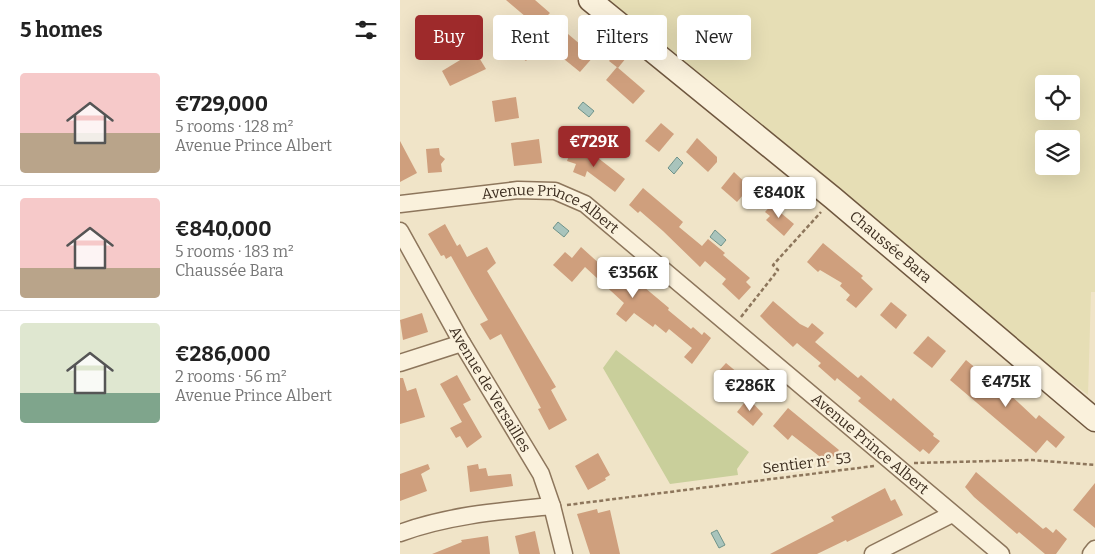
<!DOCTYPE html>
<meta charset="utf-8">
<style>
:root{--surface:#fff;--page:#f6f6f6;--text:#222;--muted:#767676;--line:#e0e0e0;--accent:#9e2a2b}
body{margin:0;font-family:Bitter,serif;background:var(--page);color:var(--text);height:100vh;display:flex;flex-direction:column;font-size:19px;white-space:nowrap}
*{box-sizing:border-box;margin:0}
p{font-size:16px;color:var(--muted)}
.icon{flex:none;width:28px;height:28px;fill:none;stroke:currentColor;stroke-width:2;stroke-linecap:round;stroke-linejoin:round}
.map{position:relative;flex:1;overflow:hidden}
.panel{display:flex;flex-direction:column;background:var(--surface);width:400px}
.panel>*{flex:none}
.top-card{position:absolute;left:15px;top:15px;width:475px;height:45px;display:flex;gap:10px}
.buttons{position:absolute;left:635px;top:75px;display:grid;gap:10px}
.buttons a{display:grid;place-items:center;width:45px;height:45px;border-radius:5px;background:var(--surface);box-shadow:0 5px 20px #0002;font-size:25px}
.price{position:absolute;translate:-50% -42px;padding:0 11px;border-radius:5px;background:#fff;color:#222;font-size:16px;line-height:32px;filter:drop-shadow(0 1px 2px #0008)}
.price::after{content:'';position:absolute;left:50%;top:30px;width:15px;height:11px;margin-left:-8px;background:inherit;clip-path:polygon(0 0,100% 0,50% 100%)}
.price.current{background:var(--accent);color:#fff}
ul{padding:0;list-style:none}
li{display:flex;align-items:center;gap:15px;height:125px;padding:0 20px}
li+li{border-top:1px solid var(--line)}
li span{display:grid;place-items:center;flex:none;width:140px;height:100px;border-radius:5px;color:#555}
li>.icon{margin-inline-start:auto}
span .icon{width:60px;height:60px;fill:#fffc;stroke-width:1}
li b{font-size:21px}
h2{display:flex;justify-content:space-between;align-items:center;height:60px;padding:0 20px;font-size:21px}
.pill{padding:0 18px;border-radius:5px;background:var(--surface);box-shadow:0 5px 20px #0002;font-size:18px;line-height:45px}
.pill.current{background:var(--accent);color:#fff}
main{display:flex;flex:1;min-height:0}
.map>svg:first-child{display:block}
</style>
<main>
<section class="panel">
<h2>5 homes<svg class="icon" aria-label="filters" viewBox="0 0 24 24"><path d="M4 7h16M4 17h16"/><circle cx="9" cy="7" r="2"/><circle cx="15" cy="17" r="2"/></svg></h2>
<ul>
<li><span style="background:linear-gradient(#f6c9c9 60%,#b9a48a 0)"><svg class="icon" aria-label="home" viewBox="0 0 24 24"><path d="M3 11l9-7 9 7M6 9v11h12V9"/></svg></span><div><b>€729,000</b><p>5 rooms · 128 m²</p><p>Avenue Prince Albert</p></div></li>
<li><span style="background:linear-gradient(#f6c9c9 70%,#b9a48a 0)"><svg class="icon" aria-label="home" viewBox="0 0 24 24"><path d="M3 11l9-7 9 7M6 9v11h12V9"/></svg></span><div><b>€840,000</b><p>5 rooms · 183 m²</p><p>Chaussée Bara</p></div></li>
<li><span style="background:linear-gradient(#dfe7d0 70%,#7fa58c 0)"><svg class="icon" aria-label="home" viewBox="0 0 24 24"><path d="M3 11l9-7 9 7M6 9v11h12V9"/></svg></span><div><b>€286,000</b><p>2 rooms · 56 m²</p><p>Avenue Prince Albert</p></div></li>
</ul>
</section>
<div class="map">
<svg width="695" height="554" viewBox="0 0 695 554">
<rect width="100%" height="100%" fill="#f0e4c8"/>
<path fill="#e6deb5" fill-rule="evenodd" d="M209 0H695V292H691L688 395 571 307ZM644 84H671V111H644ZM644 139H671V166H644Z"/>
<path fill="#c9cf9b" d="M216 350 349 452 337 469 338 475 270 484 203 368Z"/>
<g fill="#a9c4bc" stroke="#6f938a">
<path d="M46 44 50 51 38 59 34 53Z"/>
<path d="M183 102 194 111 189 117 178 108Z"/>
<path d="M277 157 283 163 274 174 268 168Z"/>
<path d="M158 222 169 231 164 237 153 228Z"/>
<path d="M315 230 326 240 321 246 310 237Z"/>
<path d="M317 530 325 545 319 548 311 533Z"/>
</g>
<g fill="#cf9f7d">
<path d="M106 0H135L150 13 147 16 152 20 139 35 126 24V17Z"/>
<path d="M168 34 194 56 180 72 154 51Z"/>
<path d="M124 44 134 51 126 61 116 54Z"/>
<path d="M75 51 86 69 50 86 42 71Z"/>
<path d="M217 51 226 58 218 68 209 61Z"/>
<path d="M217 67 245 91 233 104 206 80Z"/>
<path d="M116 97 119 118 95 122 92 101Z"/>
<path d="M261 123 274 134 259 152 245 141Z"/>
<path d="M297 138 317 157V162L308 172 286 152Z"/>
<path d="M139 139 142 163 114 166 111 143Z"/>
<path d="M0 141 17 173 0 182Z"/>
<path d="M173 145 193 154 225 179 215 192 187 171 185 177 173 172 176 164 167 161Z"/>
<path d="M39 148 40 155 45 159 41 164 42 172 28 173 26 149Z"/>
<path d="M334 172 350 187 337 202 321 188Z"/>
<path d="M243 188 283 222 279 227 302 246 308 239 325 253 323 255 350 278 346 282 351 287 339 300 322 284 326 279 305 261 300 267 263 231 240 211 238 213 229 205Z"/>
<path d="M374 202 383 210 381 213 394 224 384 236 366 220 370 216 365 212Z"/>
<path d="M45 224 57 246 60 244 67 257 87 247 96 263 87 271 156 387 151 390 167 420 149 430 138 409 141 408 101 334 90 340 80 324 88 320 72 293 51 256 46 259 44 255 41 256 28 234Z"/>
<path d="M423 243 463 276 461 278 473 289 456 308 446 300 450 295 440 286 442 283 420 270 418 272 407 262Z"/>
<path d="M181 247 202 266 210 258 236 283 238 282 269 308 268 310 291 329 293 327 302 335 304 332 311 338 292 364 284 357 292 348 269 329 266 333 255 324 253 327 234 313 226 322 216 314 224 303 185 267 172 282 153 265 165 252 172 258Z"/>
<path d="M373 301 400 324 408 328 412 323 424 333 415 342 458 378 461 375 491 401 493 398 534 434 533 436 540 441 529 454 523 449 520 452 458 401 461 398 437 378 435 381 418 366 421 363 397 343 393 347 369 325 360 316Z"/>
<path d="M491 302 507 315 496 329 480 315Z"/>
<path d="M22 313 28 332 3 340 0 320Z"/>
<path d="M528 336 546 351 532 368 513 353Z"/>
<path d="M566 360 589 379 591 377 636 419 639 415 665 437 656 448 647 440 636 453 550 380Z"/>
<path d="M326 363 344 378 332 392 315 375Z"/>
<path d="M57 375 71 400 63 404 82 437 67 448 60 436 56 438 50 428 62 422 40 384Z"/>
<path d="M0 378H3L7 391 16 388 25 417 0 424Z"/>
<path d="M348 398 363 414 353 426 337 412Z"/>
<path d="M388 408 439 450 428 463 392 435 388 440 373 426Z"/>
<path d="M198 453 210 475 205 478 206 480 188 490 175 466Z"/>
<path d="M28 464 30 469 21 474 27 491 0 501V474Z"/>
<path d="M78 464 79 469 86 468 88 476 111 474 113 486 70 492 67 466Z"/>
<path d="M576 472 643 529 646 527 653 533 656 529 667 539 656 554H645L619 532 617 534 574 497 565 487Z"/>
<path d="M695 483V528L673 510Z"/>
<path d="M485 488 491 501 495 499 503 515 447 542 446 540 417 554H370L434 521 431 517Z"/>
<path d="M197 509 198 513 210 510 220 554H190L177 514Z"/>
<path d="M135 531 140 554H119L115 536Z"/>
<path d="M88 536 90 554H32L62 542 61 540Z"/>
</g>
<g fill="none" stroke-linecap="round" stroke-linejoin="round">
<g stroke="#8d765c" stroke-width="19">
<g id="minor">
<path id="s1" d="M0 204 118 190 155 191 185 204 601 554"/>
<path id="s2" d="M0 231 62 343 141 474 152 506 164 554"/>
<path d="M0 363 62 343"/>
<path d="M0 533C49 515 101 511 152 506"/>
<path d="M473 554 552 514"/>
<path d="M691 554 695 549"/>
</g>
</g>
<g stroke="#6f573f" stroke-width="25">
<g id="secondary">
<path id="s3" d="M190 0 433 198 695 420"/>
</g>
</g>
<g stroke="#8d765c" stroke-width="2.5" stroke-dasharray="4 2.5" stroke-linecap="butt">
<path d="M341 317 378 270 373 265 421 212"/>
<path d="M514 463 632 460 695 465"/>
<path d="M167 505 474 466"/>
</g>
<use href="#minor" stroke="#faf1dc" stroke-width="16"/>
<use href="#secondary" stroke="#faf1dc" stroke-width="22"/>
</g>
<g text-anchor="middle" stroke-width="4.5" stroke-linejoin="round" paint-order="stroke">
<g font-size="15" fill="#3d2e20" stroke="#f7eed8">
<text dy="5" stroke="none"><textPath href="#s1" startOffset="156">Avenue Prince Albert</textPath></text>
<text dy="5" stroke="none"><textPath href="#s3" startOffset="389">Chaussée Bara</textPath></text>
<text dy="5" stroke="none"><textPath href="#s2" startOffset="182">Avenue de Versailles</textPath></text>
<text dy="5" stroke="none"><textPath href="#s1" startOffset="561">Avenue Prince Albert</textPath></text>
<text transform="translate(407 463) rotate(-7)" y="5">Sentier n° 53</text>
</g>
</g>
</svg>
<div class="buttons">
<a><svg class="icon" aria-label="locate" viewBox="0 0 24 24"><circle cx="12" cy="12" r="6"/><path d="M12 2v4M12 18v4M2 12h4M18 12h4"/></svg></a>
<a><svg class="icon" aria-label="layers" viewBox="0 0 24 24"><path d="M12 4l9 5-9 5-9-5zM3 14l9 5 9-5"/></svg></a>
</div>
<b class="price current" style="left:194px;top:168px">€729K</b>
<b class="price" style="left:379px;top:219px">€840K</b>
<b class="price" style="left:233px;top:299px">€356K</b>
<b class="price" style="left:606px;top:408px">€475K</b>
<b class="price" style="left:350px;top:412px">€286K</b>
<div class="top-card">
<a class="pill current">Buy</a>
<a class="pill">Rent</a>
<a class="pill">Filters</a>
<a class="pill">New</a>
</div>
</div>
</main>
